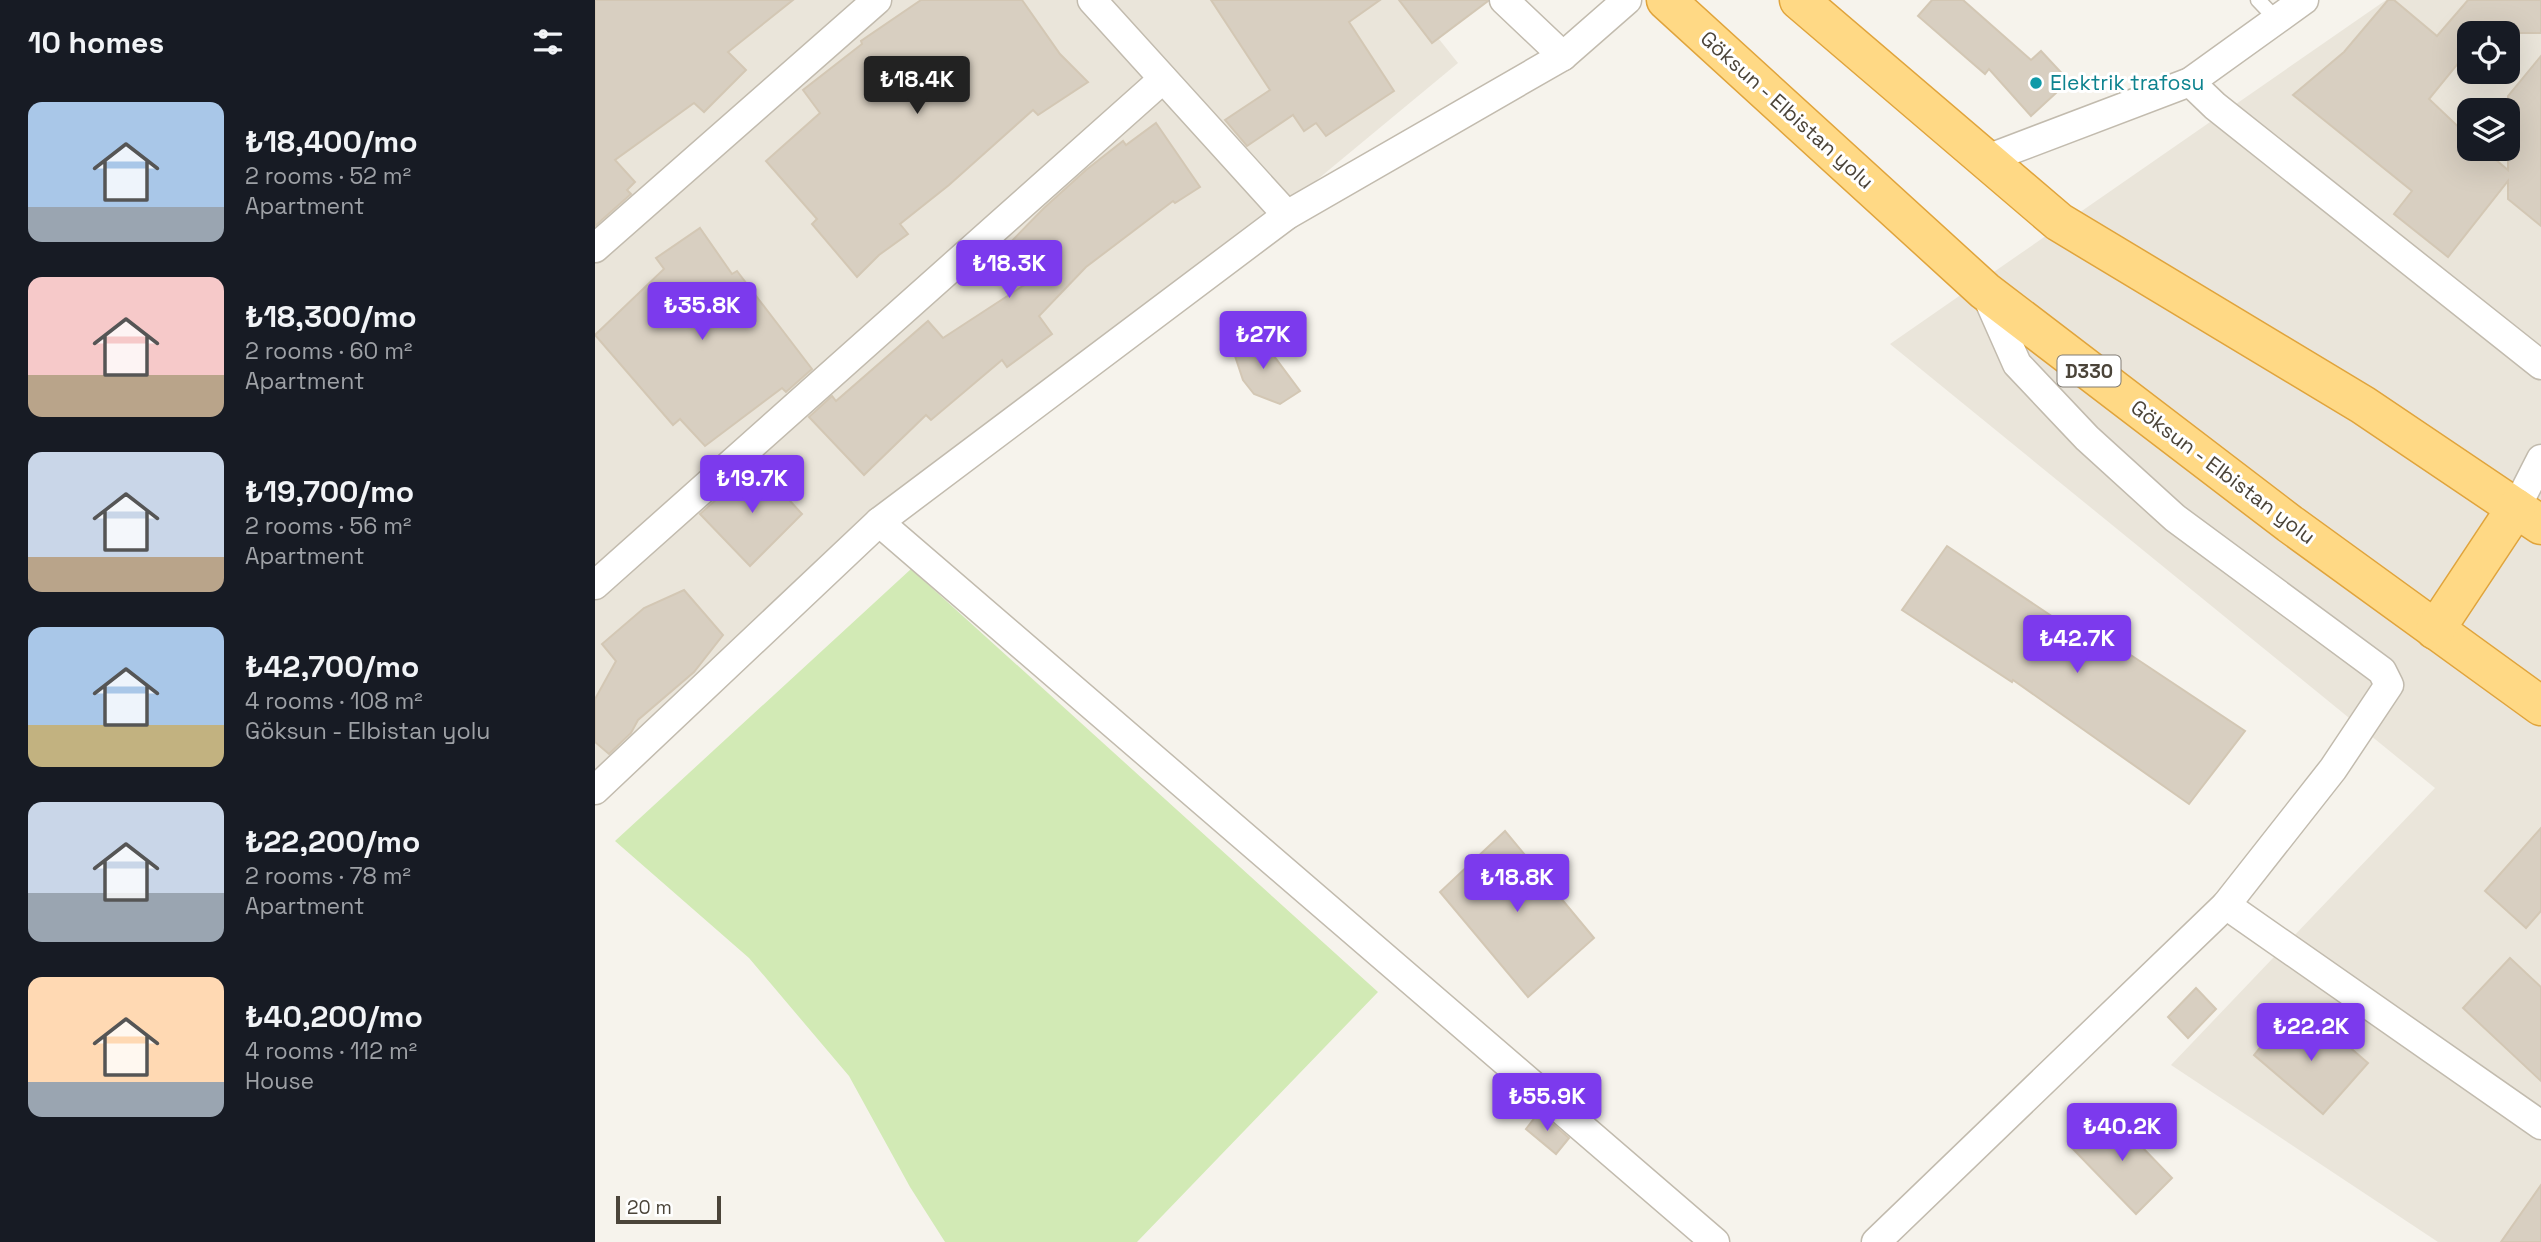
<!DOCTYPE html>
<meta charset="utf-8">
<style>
:root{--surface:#171b24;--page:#242831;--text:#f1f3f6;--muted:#9ea1a6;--accent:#7c3aed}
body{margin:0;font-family:"Space Grotesk",sans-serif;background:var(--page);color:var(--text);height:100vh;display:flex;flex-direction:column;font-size:26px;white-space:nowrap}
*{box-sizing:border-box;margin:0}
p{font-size:23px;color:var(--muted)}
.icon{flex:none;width:38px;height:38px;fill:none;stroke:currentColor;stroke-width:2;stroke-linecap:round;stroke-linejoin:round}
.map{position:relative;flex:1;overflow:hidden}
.sheet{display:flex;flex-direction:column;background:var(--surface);width:595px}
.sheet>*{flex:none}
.buttons{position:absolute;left:1862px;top:21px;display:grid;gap:14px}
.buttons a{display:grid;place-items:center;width:63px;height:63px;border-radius:14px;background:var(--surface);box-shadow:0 7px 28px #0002;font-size:35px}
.scale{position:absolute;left:21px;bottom:18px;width:105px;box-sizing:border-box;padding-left:7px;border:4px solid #4b4439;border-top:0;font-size:19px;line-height:24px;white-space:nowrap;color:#4b4439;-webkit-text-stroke:5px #fff;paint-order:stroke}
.price{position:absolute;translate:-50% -60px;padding:0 16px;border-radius:7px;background:var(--accent);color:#fff;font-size:23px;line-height:46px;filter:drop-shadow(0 2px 4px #0008)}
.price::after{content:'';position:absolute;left:50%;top:42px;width:21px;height:16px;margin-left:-10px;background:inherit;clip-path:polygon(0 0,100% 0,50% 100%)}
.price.current{background:#222;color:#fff}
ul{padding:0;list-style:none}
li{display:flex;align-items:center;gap:21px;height:175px;padding:0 28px}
li span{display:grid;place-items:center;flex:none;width:196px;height:140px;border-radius:14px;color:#555}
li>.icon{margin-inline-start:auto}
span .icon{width:84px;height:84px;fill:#fffc;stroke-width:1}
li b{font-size:30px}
h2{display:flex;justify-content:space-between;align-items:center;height:84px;padding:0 28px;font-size:30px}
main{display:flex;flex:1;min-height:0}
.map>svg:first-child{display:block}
</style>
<main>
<section class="sheet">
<h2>10 homes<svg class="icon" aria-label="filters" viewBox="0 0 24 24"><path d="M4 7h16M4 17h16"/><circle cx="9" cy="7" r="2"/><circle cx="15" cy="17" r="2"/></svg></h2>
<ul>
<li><span style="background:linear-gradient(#a9c7e8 75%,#9aa5b1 0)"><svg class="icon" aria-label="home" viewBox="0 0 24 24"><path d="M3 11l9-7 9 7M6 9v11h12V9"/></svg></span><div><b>₺18,400/mo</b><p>2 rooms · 52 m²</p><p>Apartment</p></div></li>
<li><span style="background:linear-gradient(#f6c9c9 70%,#b9a48a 0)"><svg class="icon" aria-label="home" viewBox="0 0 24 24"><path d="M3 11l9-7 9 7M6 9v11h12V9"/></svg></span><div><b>₺18,300/mo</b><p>2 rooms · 60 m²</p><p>Apartment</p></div></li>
<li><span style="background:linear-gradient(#c9d6e8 75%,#b9a48a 0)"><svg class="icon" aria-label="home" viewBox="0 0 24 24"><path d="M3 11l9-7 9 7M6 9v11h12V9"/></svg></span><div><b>₺19,700/mo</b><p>2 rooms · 56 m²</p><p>Apartment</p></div></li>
<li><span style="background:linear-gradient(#a9c7e8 70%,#c2b280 0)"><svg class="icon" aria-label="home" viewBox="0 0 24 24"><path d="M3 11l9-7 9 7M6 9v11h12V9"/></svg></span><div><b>₺42,700/mo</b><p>4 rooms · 108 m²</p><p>Göksun - Elbistan yolu</p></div></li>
<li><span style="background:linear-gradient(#c9d6e8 65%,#9aa5b1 0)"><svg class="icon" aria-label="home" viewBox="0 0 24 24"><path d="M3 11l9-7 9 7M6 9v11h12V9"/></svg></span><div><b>₺22,200/mo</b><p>2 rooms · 78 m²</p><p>Apartment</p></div></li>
<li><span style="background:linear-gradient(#ffd9b3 75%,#9aa5b1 0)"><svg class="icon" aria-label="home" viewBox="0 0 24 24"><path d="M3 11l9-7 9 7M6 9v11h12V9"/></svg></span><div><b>₺40,200/mo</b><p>4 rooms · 112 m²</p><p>House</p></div></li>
</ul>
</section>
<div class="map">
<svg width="1946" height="1242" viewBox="0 0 1946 1242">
<rect width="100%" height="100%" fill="#f6f3ec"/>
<g fill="#eae5da" fill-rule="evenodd">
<path d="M0 0H813L863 63 0 778Z"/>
<path d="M1791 0H1946V1242H1843L1576 1065 1840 788 1295 344ZM1874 33H1913V72H1874ZM1874 110H1913V149H1874Z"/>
</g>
<path fill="#d2eab5" d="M316 569 783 992 542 1242H350L315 1187 254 1076 154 958 20 841Z"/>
<g fill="#d8cfc1" stroke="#d3c7b4" stroke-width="2">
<path d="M0 0H198L133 52 151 70 109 112 99 103 20 160 40 182 32 190 36 194 0 226Z"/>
<path d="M326 0H427L465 54 493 82 443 115 438 110 354 185 305 224 313 234 284 255 262 277 217 224 222 219 171 161 225 113 208 90 267 44 266 41Z"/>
<path d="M616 0H785L754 22 799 91 731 136 721 123 709 131 698 115 652 146 630 120 675 90Z"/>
<path d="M804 0H893V1L837 43Z"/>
<path d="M1337 0H1368L1436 60 1446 51 1474 81 1436 116 1394 69 1390 74 1323 16Z"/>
<path d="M1793 0H1799L1842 36 1873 0H1946V33H1874V50L1834 99 1874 137V149H1888L1913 170V96L1946 56V226L1913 199V181L1853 257 1799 214 1817 191 1698 95 1749 52Z"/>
<path d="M561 123 605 187 580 203 578 201 491 267 444 316 457 334 412 367 407 360 336 420 331 415 269 475 214 417 237 396 241 401 333 321 348 338 437 280 407 251 449 208 491 170 528 141 531 145Z"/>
<path d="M105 228 137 274 142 271 217 369 191 392 187 388 110 446 85 419 78 425 0 335 69 269 61 258Z"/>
<path d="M661 332 705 391 685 404 659 394 648 380 637 347Z"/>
<path d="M161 464 207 514 155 566 105 514Z"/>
<path d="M1352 546 1482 633 1489 624 1650 731 1594 804 1418 680 1417 682 1307 610Z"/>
<path d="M89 590 128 635 99 672 43 720 36 733 14 754 0 742V699L21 661 7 644 49 608Z"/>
<path d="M1946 828V911L1931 928 1890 891Z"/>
<path d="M910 831 999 938 933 997 845 892Z"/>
<path d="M1915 958 1946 987V1081L1868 1008Z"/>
<path d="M1601 988 1621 1009 1593 1038 1573 1017Z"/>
<path d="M1690 1017 1717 1041 1730 1026 1773 1063 1728 1114 1659 1055Z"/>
<path d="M944 1112 974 1138 961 1154 931 1129Z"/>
<path d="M1513 1112 1577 1178 1541 1214 1477 1148Z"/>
<path d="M1946 1185V1242H1906Z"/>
</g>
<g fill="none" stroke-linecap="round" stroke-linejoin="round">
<g stroke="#c2bbae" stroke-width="17">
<path id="service" d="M1663 0 1683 21"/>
</g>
<g stroke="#c2bbae" stroke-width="31">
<g id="minor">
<path d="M497 0 692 215"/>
<path d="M909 0 968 56"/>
<path d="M1595 82 1620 106 1946 365"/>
<path d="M1392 159 1595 82 1709 0"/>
<path d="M0 248 282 0"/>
<path d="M1921 508 1946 459"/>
<path d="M284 522 1120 1242"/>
<path d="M0 585 568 79"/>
<path d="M0 790 284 522 692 215 968 56 1032 0"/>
<path d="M1631 905 1946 1125"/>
<path d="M1281 1242 1631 905 1738 769 1794 685 1787 671 1580 518 1492 438 1422 364 1391 294"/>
</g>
</g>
<g stroke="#e0a43c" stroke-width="41">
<g id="trunk">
<path d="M1071 0 1390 291 1695 524 1946 706"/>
<path d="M1204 0 1464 222 1768 405 1946 525"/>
<path d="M1840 630 1921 508"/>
</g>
</g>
<use href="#service" stroke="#fff" stroke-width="14"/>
<use href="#minor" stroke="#fff" stroke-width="28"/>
<use href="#trunk" stroke="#ffd985" stroke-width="38"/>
</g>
<circle fill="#0f9aa8" stroke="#fff" stroke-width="2.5" cx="1441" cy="83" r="7"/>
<g text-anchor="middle" stroke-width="6" stroke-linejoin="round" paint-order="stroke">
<rect fill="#fff" stroke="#817c74" stroke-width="2" x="1462.5" y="355.5" width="63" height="31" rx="5"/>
<g font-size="19" font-weight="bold" fill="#4b4439">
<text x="1494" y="378">D330</text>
</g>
<g font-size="21" fill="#0d838f" stroke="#fff" text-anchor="start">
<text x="1455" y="90">Elektrik trafosu</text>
</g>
<g font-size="21" fill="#4b4439" stroke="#fff">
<text transform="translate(1192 110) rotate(42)" y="7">Göksun - Elbistan yolu</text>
<text transform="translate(1628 472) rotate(37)" y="7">Göksun - Elbistan yolu</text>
</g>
</g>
</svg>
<div class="buttons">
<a><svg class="icon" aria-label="locate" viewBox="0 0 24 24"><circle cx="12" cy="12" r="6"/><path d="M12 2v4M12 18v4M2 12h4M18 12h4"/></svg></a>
<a><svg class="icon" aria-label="layers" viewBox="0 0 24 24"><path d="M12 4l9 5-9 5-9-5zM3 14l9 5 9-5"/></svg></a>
</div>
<div class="scale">20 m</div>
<b class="price current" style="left:322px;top:116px">₺18.4K</b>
<b class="price" style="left:414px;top:300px">₺18.3K</b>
<b class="price" style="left:107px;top:342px">₺35.8K</b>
<b class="price" style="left:668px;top:371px">₺27K</b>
<b class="price" style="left:157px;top:515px">₺19.7K</b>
<b class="price" style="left:1482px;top:675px">₺42.7K</b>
<b class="price" style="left:922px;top:914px">₺18.8K</b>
<b class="price" style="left:1716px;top:1063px">₺22.2K</b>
<b class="price" style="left:952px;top:1133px">₺55.9K</b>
<b class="price" style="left:1527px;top:1163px">₺40.2K</b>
</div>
</main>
